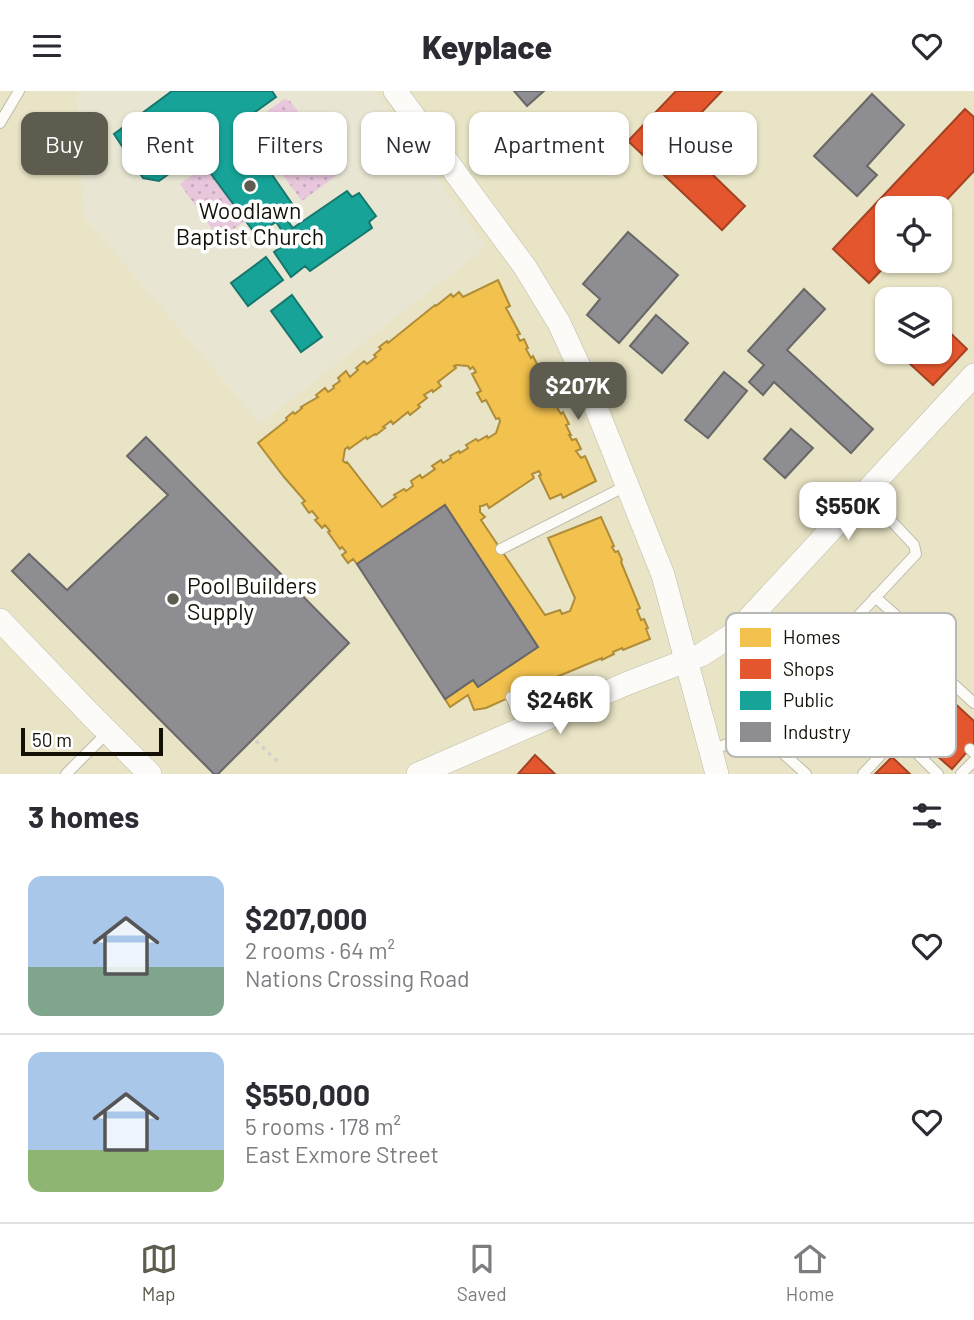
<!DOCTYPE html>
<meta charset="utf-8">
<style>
:root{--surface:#fff;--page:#f7f7f7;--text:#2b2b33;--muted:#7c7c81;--line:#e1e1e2;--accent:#5e5c4e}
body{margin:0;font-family:Barlow,sans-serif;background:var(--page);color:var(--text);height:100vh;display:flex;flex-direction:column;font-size:26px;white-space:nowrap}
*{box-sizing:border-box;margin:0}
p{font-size:23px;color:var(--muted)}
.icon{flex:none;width:38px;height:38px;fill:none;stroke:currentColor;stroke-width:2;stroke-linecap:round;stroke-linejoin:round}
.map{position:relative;height:683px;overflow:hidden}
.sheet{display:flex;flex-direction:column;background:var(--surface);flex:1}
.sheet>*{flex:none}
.hud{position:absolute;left:21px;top:21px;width:933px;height:63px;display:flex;gap:14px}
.tools{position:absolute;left:875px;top:105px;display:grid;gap:14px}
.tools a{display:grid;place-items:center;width:77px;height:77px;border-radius:14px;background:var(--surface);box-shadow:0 2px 5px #0004;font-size:35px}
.scale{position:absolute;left:21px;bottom:18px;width:142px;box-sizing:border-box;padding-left:7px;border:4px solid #131106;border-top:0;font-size:19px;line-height:24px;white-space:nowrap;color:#131106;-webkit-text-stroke:5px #fff;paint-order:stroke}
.price{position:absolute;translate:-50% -60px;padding:0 16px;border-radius:14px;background:#fff;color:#222;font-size:23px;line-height:46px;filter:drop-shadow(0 2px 4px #0008)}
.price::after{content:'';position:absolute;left:50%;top:42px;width:21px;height:16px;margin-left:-10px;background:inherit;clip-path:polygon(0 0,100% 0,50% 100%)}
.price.selected{background:var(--accent);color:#fff}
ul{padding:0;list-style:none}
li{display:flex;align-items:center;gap:21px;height:175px;padding:0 28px}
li+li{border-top:2px solid var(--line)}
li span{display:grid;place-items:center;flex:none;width:196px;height:140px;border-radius:14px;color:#555}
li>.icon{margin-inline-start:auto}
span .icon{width:84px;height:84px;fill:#fffc;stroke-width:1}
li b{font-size:30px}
h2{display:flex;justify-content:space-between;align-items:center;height:84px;padding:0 28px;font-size:30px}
.chip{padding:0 24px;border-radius:14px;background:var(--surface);box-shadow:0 2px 5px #0004;font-size:24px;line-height:63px}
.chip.selected{background:var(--accent);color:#fff}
header{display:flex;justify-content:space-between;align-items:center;height:91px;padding:0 28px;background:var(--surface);font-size:32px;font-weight:800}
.dock{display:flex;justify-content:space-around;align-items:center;height:98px;border-top:2px solid var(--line);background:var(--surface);font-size:19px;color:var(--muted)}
.dock a{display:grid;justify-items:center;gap:4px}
.dock .selected{color:var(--accent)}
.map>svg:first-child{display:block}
</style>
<header><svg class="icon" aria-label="menu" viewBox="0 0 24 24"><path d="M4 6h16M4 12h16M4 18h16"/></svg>Keyplace<svg class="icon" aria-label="heart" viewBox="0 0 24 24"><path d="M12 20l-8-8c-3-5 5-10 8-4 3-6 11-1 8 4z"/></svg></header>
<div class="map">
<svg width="974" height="683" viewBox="0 0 974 683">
<defs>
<pattern id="park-dots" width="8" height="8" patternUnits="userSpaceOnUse" patternTransform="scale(1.75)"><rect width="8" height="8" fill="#e8c6dc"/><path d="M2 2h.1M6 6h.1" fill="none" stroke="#c6a9bb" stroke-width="1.8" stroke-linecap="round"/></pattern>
</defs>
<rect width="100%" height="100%" fill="#e8e6d3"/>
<path fill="#e9e4c5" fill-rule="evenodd" d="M0 0H77L83 125 260 333 486 156 376 0H970L974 2V683H0ZM887 117H940V170H887ZM887 208H940V261H887Z"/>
<g fill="url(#park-dots)">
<path d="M284 8 290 10 339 76 337 84 302 110 247 35Z"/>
<path d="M205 75 245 130 219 148 180 93Z"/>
</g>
<path fill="#f2c14e" stroke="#af8c38" stroke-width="2" fill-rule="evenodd" d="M498 189 510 215 506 217 520 243 517 244 520 250 524 248 528 257 526 258 531 267 533 265 538 275 535 276 545 295 548 294 553 305 551 307 561 323 563 321 569 333 566 334 571 344H569L572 349 576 348 581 358 576 360 581 367 585 365 596 390 563 407 561 403 550 408 539 385 541 384 539 380 532 383 534 387 489 417 487 413 482 415H480V421L485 426 481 429 545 524 560 519 562 523 570 520 575 507 548 447 601 426 614 455 612 456 615 461 618 460 622 469 621 471 640 517 637 519 641 529 644 528 648 537 646 538 650 548 623 559 622 557 613 561 614 563 602 569V567L554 587 556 590 545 594 544 590 523 600 524 602 515 606V604L486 617 474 619 468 604 450 616 445 608 473 589 478 596 538 556 445 414 357 473 353 468 348 472 342 464 346 461 342 456 340 458 328 441 330 440 325 434 322 437 315 429 318 427 312 420 309 422 302 412 305 410 284 386 258 352 287 329 286 327 293 321 295 323 302 317 301 316 318 306 316 304 325 297 328 301 334 297 333 295 340 290 338 287 346 280 350 286 358 279 356 277 364 270 367 273 376 266 374 264 381 258 379 256 387 250 388 252 435 214 436 215 451 203 453 206 459 201 463 206ZM456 274 468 275 470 278 473 276 476 281 472 283 481 300 477 302 482 311 486 309 496 328 499 327 500 330 496 342 488 347 487 345 478 350 476 348 466 354 468 357 460 362 459 360 450 365 451 367 443 372 441 369 432 375 435 378 422 387 420 384 411 390 413 395 406 400 404 398 394 404 396 406 382 416 347 371 346 372 343 370 345 358 348 356 349 358 366 346 367 348 375 343 376 344 385 337 383 336 391 330 393 333 408 321 410 324 420 316 418 314 427 307 424 304 432 299 433 301 441 295 438 291 456 277 454 275Z"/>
<g fill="#e4572e" stroke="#a54222" stroke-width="2">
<path d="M676 0H722L676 48 745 115 722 139 628 50Z"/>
<path d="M965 18 974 26V80L939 117H887V170H890L869 192 833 158Z"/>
<path d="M940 232 967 258 933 294 897 261H940Z"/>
<path d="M949 607 974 630V653L952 678 913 644Z"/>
<path d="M535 664 555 683H518Z"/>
<path d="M892 666 910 683H875Z"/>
</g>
<g fill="#17a398" stroke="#16776c" stroke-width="2">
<path d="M172 0H272L276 6 234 36 240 44 243 42 295 117 284 125 293 137 347 100 352 106 359 102 376 125 369 131 372 137 310 180 305 175 291 186 274 161 289 150 276 131 256 144 203 72 218 60 212 52 159 90 143 87 114 43Z"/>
<path d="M266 166 283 189 248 215 231 192Z"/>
<path d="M292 204 322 246 301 261 271 220Z"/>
</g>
<g fill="#8d8d92" stroke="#686868" stroke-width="2">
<path d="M514 0H544L527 15Z"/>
<path d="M872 3 904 34 867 75 877 84 857 105 814 65Z"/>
<path d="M628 141 678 184 619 252 587 224 600 208 583 193Z"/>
<path d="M804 198 825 218 787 259 873 338 851 362 774 291 763 304 749 291 764 274 748 260Z"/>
<path d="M656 224 688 252 662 282 630 255Z"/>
<path d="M724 281 747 300 708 347 685 329Z"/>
<path d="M791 338 813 357 785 387 764 368Z"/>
<path d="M146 346 349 552 218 683H214L12 480 29 463 67 499 168 404 127 365Z"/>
<path d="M445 414 538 556 478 596 473 589 445 608 357 473Z"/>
</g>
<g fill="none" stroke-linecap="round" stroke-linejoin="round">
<g stroke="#bdbbac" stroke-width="12">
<g id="service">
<path d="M0 32 19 0"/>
<path d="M501 458 628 394"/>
<path d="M875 506 942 565 950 590 974 612"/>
<path d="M511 606 524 637"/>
<path d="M754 636 806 683"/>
<path d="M899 645 938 683"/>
<path d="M970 658 974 662"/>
<path d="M711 659 744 647 916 463 914 454 865 402"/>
<path d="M66 683 108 641"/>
<path d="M863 683 950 590"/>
<path d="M961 683 974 670"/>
</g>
</g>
<g stroke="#bdbbac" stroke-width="24">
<g id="minor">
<path d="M395 0 525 176 559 232 583 284 663 484 717 683"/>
<path d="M0 529 89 622 150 683"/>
<path d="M418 683 628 592 701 564 729 546 741 536 974 284"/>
</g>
</g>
<path stroke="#d0cfca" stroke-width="3.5" stroke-dasharray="3.5 5" stroke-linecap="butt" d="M256 650 278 671"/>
<use href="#service" stroke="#fcfbf8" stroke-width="10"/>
<use href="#minor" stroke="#fcfbf8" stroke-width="23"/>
</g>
<g fill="#5e5c4e" stroke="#fff" stroke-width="2.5">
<circle cx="250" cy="95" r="7"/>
<circle cx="173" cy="508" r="7"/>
</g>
<g text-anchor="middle" stroke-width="7" stroke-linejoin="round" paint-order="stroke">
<g font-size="23" fill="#131106" stroke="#fff">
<text x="250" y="128">Woodlawn<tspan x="250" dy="26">Baptist Church</tspan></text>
<text x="187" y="503" text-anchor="start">Pool Builders<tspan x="187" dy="26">Supply</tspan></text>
</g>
</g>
<rect x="726" y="522" width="230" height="144" rx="10" fill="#fff" stroke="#b8b8b4" stroke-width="2"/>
<rect x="740" y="537" width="31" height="19" fill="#f2c14e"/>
<rect x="740" y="568" width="31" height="20" fill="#e4572e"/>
<rect x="740" y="600" width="31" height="19" fill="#17a398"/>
<rect x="740" y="631" width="31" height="20" fill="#8d8d92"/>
<g font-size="19" fill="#131106">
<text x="783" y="553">Homes</text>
<text x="783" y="585">Shops</text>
<text x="783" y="616">Public</text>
<text x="783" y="648">Industry</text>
</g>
</svg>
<div class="tools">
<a><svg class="icon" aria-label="locate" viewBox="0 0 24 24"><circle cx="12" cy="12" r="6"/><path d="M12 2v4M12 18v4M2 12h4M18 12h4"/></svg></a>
<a><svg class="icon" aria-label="layers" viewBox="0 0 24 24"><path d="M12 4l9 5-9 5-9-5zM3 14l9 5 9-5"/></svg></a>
</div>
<div class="scale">50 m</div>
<b class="price selected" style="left:578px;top:331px">$207K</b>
<b class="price" style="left:848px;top:451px">$550K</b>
<b class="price" style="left:560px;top:645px">$246K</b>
<div class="hud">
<a class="chip selected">Buy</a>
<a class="chip">Rent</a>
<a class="chip">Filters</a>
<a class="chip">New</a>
<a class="chip">Apartment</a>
<a class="chip">House</a>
</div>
</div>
<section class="sheet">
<h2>3 homes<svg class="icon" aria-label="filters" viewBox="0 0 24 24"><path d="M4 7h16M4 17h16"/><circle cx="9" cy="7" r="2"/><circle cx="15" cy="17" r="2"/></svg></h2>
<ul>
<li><span style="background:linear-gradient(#a9c7e8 65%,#7fa58c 0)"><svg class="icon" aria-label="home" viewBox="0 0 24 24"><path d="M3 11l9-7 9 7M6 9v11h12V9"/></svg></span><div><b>$207,000</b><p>2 rooms · 64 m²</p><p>Nations Crossing Road</p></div><svg class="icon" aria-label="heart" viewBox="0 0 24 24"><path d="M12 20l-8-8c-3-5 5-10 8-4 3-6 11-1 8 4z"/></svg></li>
<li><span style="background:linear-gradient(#a9c7e8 70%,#8fb573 0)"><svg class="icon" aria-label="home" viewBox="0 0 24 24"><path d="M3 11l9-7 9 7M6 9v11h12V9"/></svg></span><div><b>$550,000</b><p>5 rooms · 178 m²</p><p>East Exmore Street</p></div><svg class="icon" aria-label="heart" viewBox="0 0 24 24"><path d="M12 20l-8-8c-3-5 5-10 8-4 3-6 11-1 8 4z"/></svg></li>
</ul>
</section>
<nav class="dock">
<a class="selected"><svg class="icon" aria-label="map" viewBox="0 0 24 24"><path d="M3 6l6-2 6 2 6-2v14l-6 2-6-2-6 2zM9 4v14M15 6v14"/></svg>Map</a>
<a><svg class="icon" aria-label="saved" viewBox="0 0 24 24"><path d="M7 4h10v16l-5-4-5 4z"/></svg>Saved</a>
<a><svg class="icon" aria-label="home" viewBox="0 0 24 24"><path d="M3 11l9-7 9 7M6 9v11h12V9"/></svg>Home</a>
</nav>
